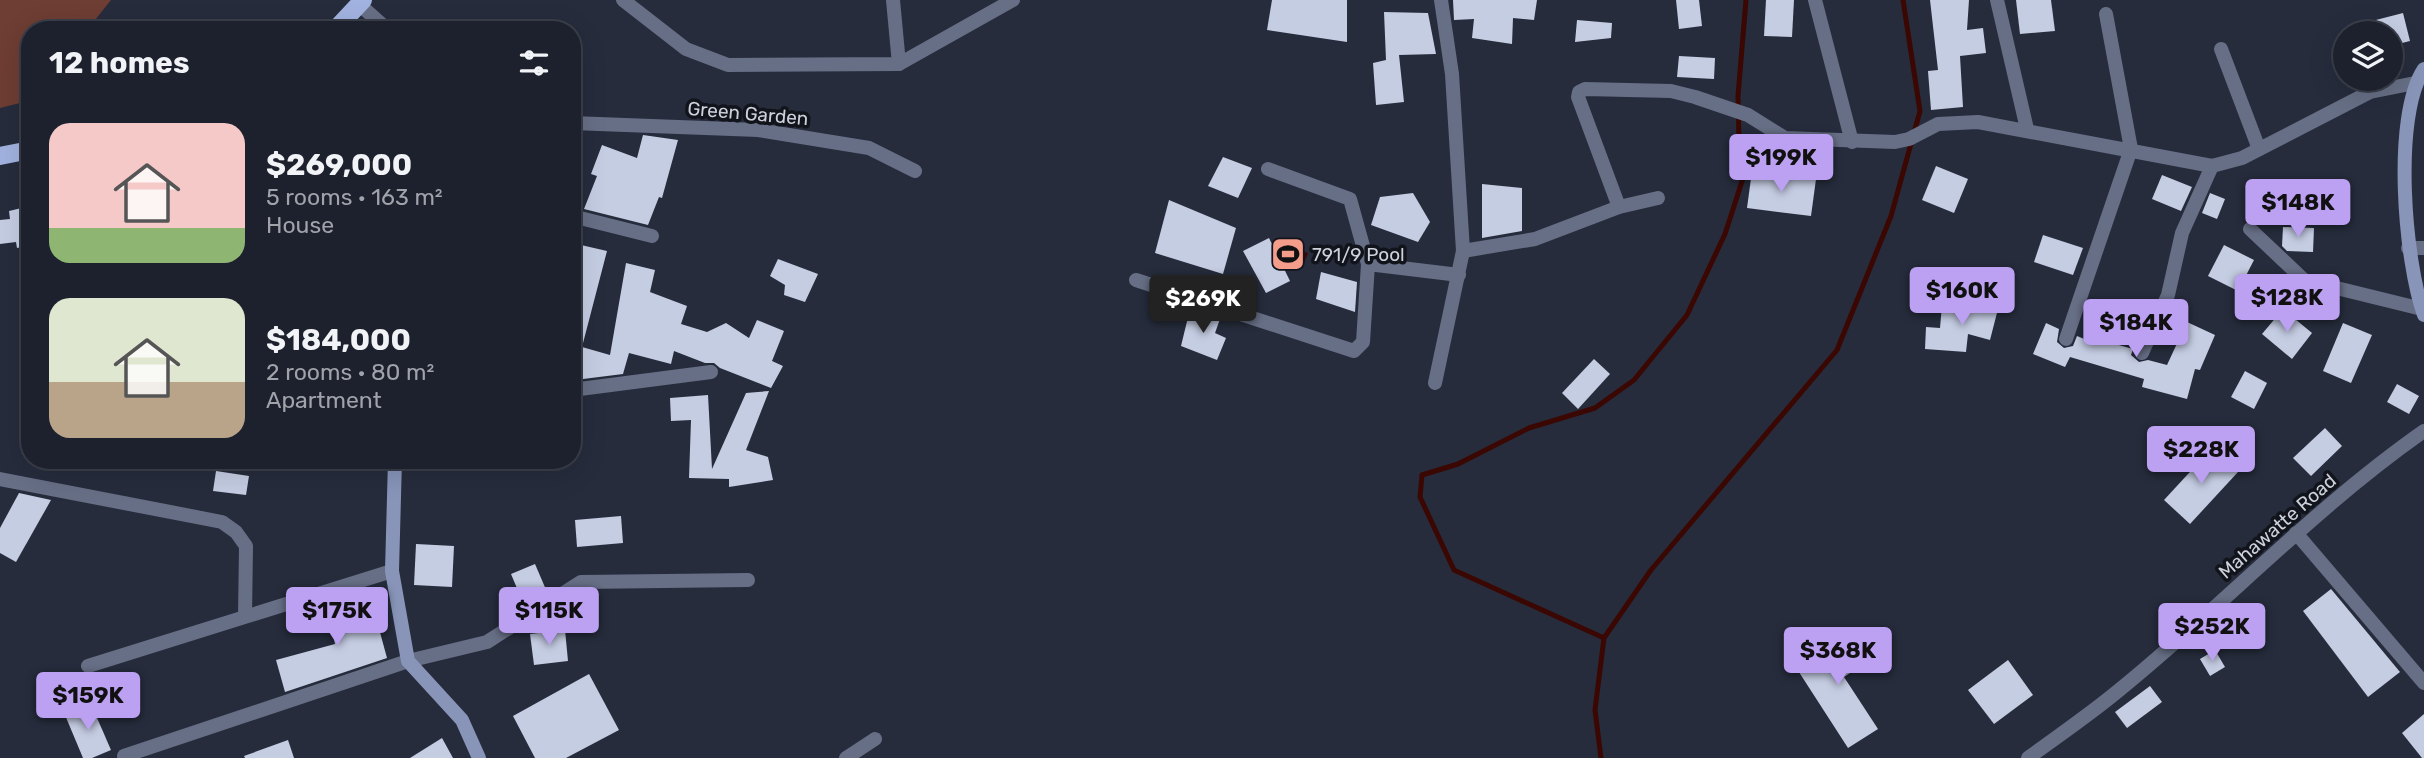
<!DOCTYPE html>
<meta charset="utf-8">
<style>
:root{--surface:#1c212d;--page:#252935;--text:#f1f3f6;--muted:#a0a3aa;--line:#3a3e49;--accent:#bca0f2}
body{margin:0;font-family:Rubik,sans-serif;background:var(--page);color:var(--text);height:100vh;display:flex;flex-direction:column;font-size:26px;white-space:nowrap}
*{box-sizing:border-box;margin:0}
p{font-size:23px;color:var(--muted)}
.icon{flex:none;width:38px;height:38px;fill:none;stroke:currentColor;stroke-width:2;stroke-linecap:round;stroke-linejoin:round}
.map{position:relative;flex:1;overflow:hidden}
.drawer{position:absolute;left:21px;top:21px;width:560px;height:448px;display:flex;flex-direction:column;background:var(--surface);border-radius:28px;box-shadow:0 7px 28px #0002,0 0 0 2px var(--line)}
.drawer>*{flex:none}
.tools{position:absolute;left:2333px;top:21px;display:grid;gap:14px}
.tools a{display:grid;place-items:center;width:70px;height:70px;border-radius:50%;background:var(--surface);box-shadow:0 7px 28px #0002,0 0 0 2px var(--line);font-size:35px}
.price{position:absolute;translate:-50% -60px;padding:0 16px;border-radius:7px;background:var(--accent);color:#111;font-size:23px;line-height:46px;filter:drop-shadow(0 2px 4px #0008)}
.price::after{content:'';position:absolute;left:50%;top:42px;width:21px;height:16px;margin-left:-10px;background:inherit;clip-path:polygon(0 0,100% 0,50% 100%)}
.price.on{background:#222;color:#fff}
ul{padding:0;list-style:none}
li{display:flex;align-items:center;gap:21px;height:175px;padding:0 28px}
li span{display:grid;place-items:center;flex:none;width:196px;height:140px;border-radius:21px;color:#555}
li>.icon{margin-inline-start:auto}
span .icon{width:84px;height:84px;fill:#fffc;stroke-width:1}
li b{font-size:30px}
h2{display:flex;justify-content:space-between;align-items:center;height:84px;padding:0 28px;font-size:30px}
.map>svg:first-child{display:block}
</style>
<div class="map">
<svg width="2424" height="758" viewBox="0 0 2424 758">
<rect width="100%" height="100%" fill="#262c3c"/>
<path fill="#6e3d33" d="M0 0H111L87 30H30V96L20 103 0 108Z"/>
<path fill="#3b0702" d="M1275 241 1308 253 1302 268 1269 254Z"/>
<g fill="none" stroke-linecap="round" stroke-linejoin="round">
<g stroke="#3b0702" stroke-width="5">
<path d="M1604 638 1454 570 1420 497 1422 475 1458 464 1529 428 1595 408 1634 380 1687 315 1725 234 1746 169 1739 142 1738 96 1746 0"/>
<path d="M1601 758 1595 710 1604 638 1651 570 1837 350 1891 216 1920 111 1903 0"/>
</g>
</g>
<g fill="#c5cde3">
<path d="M1272 0H1347V42L1267 30Z"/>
<path d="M1453 0H1537L1534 20 1513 18 1512 44 1472 38 1474 19 1454 20Z"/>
<path d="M1676 0H1699L1702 26 1679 29Z"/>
<path d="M1766 0H1794L1792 37 1764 36Z"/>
<path d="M1930 0H1969L1967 30 1983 28 1986 53 1960 56 1963 107 1931 110 1928 71 1938 70Z"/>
<path d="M2016 0H2051L2055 31 2020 34Z"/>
<path d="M1384 12 1428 13 1436 54 1399 55 1404 102 1376 105 1373 63 1386 60Z"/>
<path d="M2403 13 2410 41 2390 46V33H2375L2372 21Z"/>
<path d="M1577 20 1612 23 1611 38 1575 42Z"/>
<path d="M1679 56 1715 58 1714 79 1677 77Z"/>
<path d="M643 135 678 140 662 198 659 197 648 225 584 209 597 176 591 174 602 145 637 158Z"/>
<path d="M1223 157 1252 168 1238 198 1208 186Z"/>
<path d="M1936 166 1968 179 1954 213 1922 200Z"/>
<path d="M1752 171 1816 179 1811 216 1747 208Z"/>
<path d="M2162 175 2192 187 2181 211 2152 199Z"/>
<path d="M1482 184 1522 188V231L1482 238Z"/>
<path d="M1413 193 1430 222 1418 242 1371 225 1380 197Z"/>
<path d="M2210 193 2225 199 2217 219 2202 213Z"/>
<path d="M1169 200 1236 228 1223 274 1155 253Z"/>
<path d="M30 206V245L17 248 16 242 0 244V220L10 219 9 211Z"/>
<path d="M2283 227 2314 228 2313 252 2287 251 2282 246Z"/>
<path d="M2043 235 2083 248 2073 275 2034 262Z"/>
<path d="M1269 238 1290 281 1266 293 1243 251Z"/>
<path d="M581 245 607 251 582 347 610 355 626 263 655 270 650 292 687 306 681 324 707 332 726 323 749 338 757 320 784 331 772 361 783 366 771 388 720 368 714 363H705L674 351 671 364 629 353 623 374 583 379 572 376V284Z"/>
<path d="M2224 245 2254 260 2238 291 2208 276Z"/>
<path d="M778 259 818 274 805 302 784 295 785 285 770 276Z"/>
<path d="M1321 272 1357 282 1355 312 1316 299Z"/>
<path d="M1977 300 1999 305 1990 340 1968 334 1966 352 1925 349 1926 327 1940 328 1942 305 1975 308Z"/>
<path d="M1190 309 1220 319 1215 333 1226 338 1217 360 1181 346Z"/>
<path d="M2283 309 2312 333 2292 359 2262 334Z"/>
<path d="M2187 322 2215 335 2200 370 2195 369 2187 399 2142 387 2144 379 2070 357 2065 367 2033 354 2046 323 2059 329 2057 342 2064 348 2073 346 2077 336 2099 345 2101 340 2133 349 2131 355 2139 362 2148 360 2167 365Z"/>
<path d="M2343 323 2372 335 2351 383 2323 371Z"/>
<path d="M1594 359 1610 374 1578 409 1562 393Z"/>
<path d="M2245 371 2267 383 2254 409 2231 397Z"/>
<path d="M2397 384 2419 396 2409 414 2387 402Z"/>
<path d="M769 391 746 450 768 457 773 480 729 487V479L689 478 691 420 671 421 670 398 708 395 712 469 746 393Z"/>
<path d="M2325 428 2342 446 2311 476 2293 458Z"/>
<path d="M2212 448 2238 472 2190 524 2164 500Z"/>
<path d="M216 471 249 476 246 495 213 491Z"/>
<path d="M19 493 51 500 16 562 0 553V528Z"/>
<path d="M621 516 623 543 577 547 575 520Z"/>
<path d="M416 544 454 546 452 587 414 585Z"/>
<path d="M535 564 547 592 524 605 511 574Z"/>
<path d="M2331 589 2400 672 2368 697 2303 611Z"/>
<path d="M366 596 372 627 378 625 387 658 285 692 276 660 335 644 326 604Z"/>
<path d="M1840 629 1863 664 1844 677 1878 729 1848 748 1797 669 1815 656 1810 649Z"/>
<path d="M565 630 568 661 534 665 530 634Z"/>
<path d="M2215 650 2225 667 2210 676 2200 659Z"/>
<path d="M2008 660 2033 695 1994 724 1968 690Z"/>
<path d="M589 674 619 730 566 758H535L513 716Z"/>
<path d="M2150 686 2162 702 2127 728 2115 712Z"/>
<path d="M91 704 111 750 92 758H83L65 715Z"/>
<path d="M2424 714V758H2422L2402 733Z"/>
<path d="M442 738 453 758H410Z"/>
<path d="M288 740 294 758H245L244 756Z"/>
</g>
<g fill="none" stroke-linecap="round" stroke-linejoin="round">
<g stroke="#676f86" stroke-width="14">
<path d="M623 0 686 49 728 65 899 64 1013 0"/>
<path d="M893 0 899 64"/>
<path d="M1815 0 1852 142"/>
<path d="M1997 0 2027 129"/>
<path d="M359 4 388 30"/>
<path d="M2221 49 2259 149"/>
<path d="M572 123 758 130 869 148 915 171"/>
<path d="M1268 169 1350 199 1368 264"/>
<path d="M1619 207 1658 198"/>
<path d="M572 216 652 236"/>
<path d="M2250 229 2304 280 2422 309"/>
<path d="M2408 248H2424"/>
<path d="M1463 251 1535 239 1619 207 1578 97 1579 92 1585 89 1671 91 1695 97 1748 115 1785 138 1895 142 1909 139 1938 124 1978 122 2212 166 2242 158 2370 92 2415 83"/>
<path d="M1136 280 1354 351 1363 342 1368 264 1459 275"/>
<path d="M2066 339 2131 149 2106 14"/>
<path d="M2142 353 2168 295 2182 233 2212 166"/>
<path d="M1435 383 1463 251 1452 74 1441 0"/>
<path d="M572 390 711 372"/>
<path d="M0 479 222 522 236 532 246 546 245 616"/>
<path d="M2296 533 2424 683"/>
<path d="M88 666 392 571"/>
<path d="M124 756 408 661 487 642 581 582 748 580"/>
<path d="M846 758 875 739"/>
<path d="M2028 758C2058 736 2089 715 2118 691 2222 607 2314 508 2424 431"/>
</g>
<g stroke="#8895b9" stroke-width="14">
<path d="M2424 69C2392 117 2405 262 2424 315"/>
<path d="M395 460 392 571 408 661 462 720 479 758"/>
</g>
<g stroke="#a2b2e0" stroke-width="18">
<path d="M335 30 363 0"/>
<path d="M0 156 30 150"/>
</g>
</g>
<defs>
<g id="stadium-square" transform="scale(1.75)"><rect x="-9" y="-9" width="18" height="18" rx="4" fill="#f49d8b" stroke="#12141c"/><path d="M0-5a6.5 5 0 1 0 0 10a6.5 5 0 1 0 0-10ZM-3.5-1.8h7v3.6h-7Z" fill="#111"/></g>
</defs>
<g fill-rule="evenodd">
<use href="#stadium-square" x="1288" y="254"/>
</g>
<g text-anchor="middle" stroke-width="7" stroke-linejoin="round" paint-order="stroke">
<g font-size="19" fill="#cdd1dc" stroke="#12141c">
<text transform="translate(748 113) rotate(5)" y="7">Green Garden</text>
<text transform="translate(2277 526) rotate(-41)" y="7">Mahawatte Road</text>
</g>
<g font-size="19" fill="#cdd1dc" stroke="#12141c" text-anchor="start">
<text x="1312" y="261">791/9 Pool</text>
</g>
</g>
</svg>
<div class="tools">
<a><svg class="icon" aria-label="layers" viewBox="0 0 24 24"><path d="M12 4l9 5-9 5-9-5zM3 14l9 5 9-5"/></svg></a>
</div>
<b class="price" style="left:1781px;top:194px">$199K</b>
<b class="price" style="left:2298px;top:239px">$148K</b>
<b class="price" style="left:1962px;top:327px">$160K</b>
<b class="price" style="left:2287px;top:334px">$128K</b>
<b class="price on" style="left:1203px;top:335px">$269K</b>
<b class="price" style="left:2136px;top:359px">$184K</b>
<b class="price" style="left:2201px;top:486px">$228K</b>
<b class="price" style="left:337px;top:647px">$175K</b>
<b class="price" style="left:549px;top:647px">$115K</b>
<b class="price" style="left:2212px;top:663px">$252K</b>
<b class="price" style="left:1838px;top:687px">$368K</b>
<b class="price" style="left:88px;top:732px">$159K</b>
<section class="drawer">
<h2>12 homes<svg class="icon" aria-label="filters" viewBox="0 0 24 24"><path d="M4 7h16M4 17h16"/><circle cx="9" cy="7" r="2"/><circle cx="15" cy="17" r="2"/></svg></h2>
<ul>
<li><span style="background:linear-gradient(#f6c9c9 75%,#8fb573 0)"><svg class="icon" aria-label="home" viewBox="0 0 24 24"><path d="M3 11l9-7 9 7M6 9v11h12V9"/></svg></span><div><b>$269,000</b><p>5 rooms · 163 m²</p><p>House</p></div></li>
<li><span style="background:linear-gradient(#dfe7d0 60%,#b9a48a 0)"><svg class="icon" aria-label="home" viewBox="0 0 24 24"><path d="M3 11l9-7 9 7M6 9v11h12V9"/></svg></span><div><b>$184,000</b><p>2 rooms · 80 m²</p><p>Apartment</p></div></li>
</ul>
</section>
</div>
